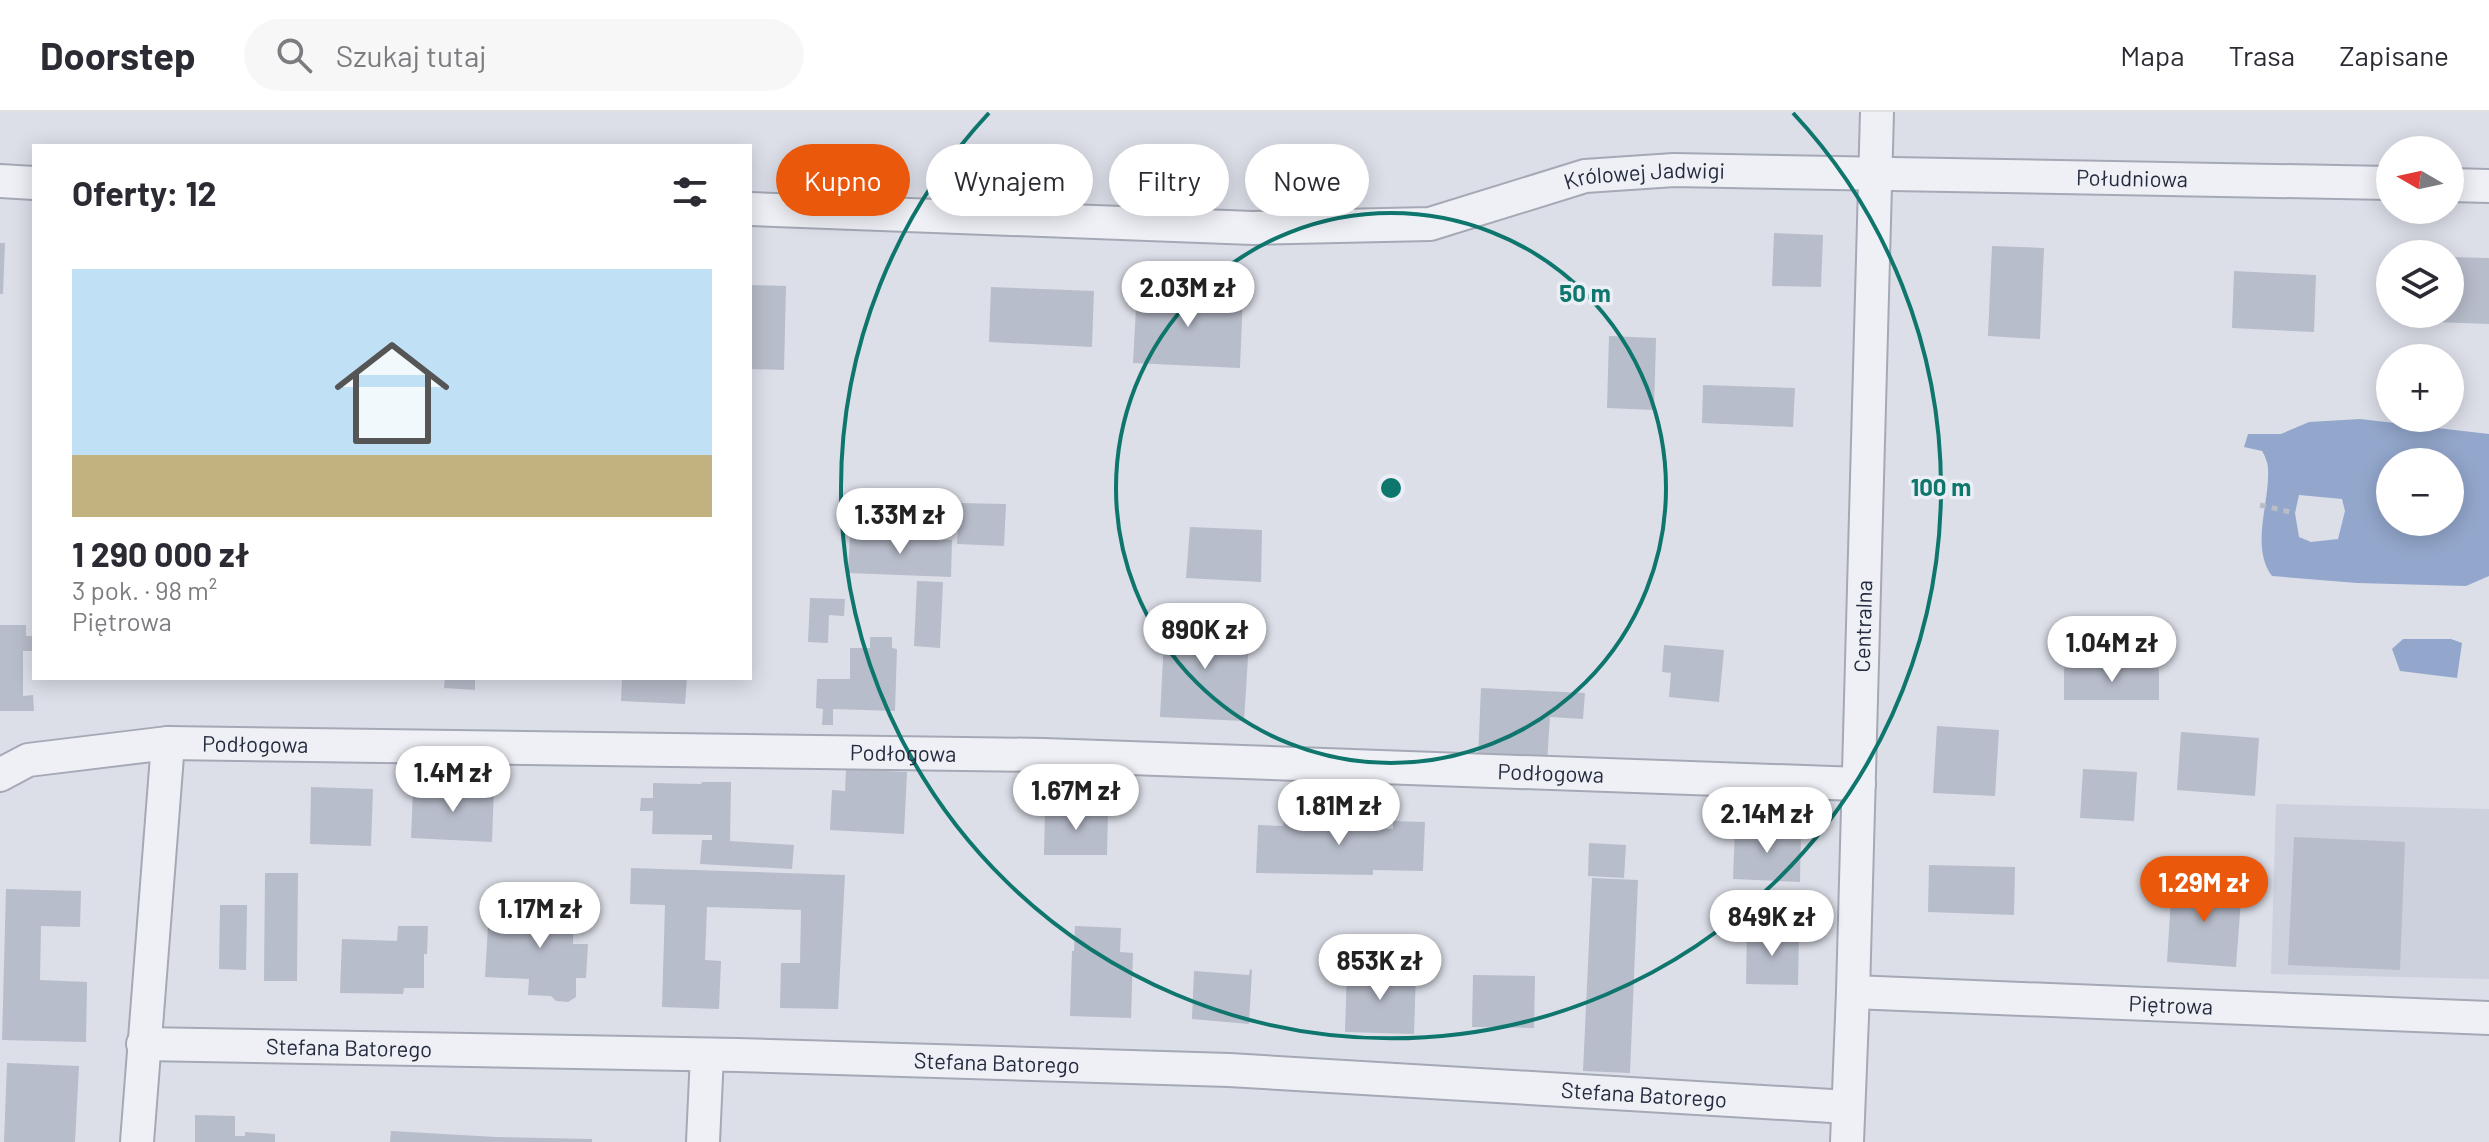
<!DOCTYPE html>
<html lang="pl">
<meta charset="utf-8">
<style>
:root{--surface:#fff;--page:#f7f7f7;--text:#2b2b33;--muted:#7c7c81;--line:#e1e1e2;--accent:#ea580c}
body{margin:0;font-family:Barlow,sans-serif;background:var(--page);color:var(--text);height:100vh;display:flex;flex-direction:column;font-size:30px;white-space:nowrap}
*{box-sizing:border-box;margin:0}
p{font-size:26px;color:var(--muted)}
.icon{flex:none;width:44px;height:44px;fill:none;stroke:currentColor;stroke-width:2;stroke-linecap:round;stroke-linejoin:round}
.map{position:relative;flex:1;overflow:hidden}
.side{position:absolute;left:32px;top:32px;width:720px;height:536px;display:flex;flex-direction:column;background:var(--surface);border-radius:0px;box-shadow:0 4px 20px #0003}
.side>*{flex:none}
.top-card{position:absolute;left:776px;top:32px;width:760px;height:72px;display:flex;gap:16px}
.needle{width:52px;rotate:279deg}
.controls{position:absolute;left:2376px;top:24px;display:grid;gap:16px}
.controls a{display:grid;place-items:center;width:88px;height:88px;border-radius:50%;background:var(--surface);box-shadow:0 4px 20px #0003;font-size:40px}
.price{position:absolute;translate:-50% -68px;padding:0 18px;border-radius:28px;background:#fff;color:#222;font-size:26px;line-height:52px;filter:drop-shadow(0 2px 4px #0008)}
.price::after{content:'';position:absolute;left:50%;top:48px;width:24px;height:18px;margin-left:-12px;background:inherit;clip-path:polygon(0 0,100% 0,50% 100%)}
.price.current{background:var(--accent);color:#fff}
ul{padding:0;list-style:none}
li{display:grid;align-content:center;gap:16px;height:424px;padding:0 40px}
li+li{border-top:2px solid var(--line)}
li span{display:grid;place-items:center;height:248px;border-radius:0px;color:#555}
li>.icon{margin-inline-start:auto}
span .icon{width:144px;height:144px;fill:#fffc;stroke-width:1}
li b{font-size:34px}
h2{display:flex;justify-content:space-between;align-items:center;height:96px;padding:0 40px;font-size:34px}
.tag{padding:0 28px;border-radius:36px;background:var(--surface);box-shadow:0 4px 20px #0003;font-size:28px;line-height:72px}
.tag.current{background:var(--accent);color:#fff}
header{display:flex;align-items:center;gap:48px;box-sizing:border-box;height:112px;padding:0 40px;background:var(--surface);border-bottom:2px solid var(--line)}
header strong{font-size:38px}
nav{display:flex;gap:44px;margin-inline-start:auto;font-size:28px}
.search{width:560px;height:72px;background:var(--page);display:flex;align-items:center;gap:20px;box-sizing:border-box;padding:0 28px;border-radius:44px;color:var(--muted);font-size:30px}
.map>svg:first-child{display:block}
</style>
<header>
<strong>Doorstep</strong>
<div class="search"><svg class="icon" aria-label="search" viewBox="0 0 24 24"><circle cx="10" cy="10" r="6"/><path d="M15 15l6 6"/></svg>Szukaj tutaj</div>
<nav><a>Mapa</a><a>Trasa</a><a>Zapisane</a></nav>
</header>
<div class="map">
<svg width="2489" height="1030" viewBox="0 0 2489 1030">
<rect width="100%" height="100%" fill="#dcdfe8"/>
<path fill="#cdd1dd" d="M2276 692 2489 697V867L2271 862Z"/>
<g fill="#93a7cc" fill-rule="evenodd">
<path d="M2360 307 2489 322V464L2466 474 2357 471 2272 464C2250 434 2270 391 2268 357 2268 351 2265 344 2262 339L2244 335 2248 322H2281L2309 310ZM2390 350H2450V410H2390ZM2299 383 2342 387 2345 399 2338 427 2311 430 2299 425 2295 401Z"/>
<path d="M2403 527H2451L2462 531 2457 566 2400 559 2392 537Z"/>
</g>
<g fill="#b8bdcb">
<path d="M1774 121 1823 123 1821 175 1772 174Z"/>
<path d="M0 131H5L3 182H0Z"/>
<path d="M1992 134 2044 136 2040 227 1988 224Z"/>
<path d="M2450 145 2489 146V212L2409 209 2410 202H2450Z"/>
<path d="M2234 159 2316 163 2314 220 2232 216Z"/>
<path d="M750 173 786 174 784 258 750 257Z"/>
<path d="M991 175 1094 179 1092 235 989 230Z"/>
<path d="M1137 177 1243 182 1240 256 1133 251Z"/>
<path d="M1609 224 1656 226 1654 298 1607 296Z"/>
<path d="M1703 273 1795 276 1793 315 1702 311Z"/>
<path d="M959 391 1006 392 1004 434 957 432Z"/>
<path d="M1190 415 1262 418 1261 470 1186 466Z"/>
<path d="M850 423 952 428 951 465 848 461Z"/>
<path d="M917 469 943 470 940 536 914 534Z"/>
<path d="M810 486 845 487 844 504 829 503 828 531 808 530Z"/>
<path d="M1165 508 1250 513 1244 609 1160 605Z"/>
<path d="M0 513H26V524H34V539H23V584L33 583 34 599H0Z"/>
<path d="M870 525H892V536L897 537 895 599 833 597V613H822L823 597 816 596 817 567H850V536H870Z"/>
<path d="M1664 533 1724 538 1719 590 1669 585 1671 561 1662 560Z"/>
<rect x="2064" y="556" width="95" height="32"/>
<path d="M445 566H475V578L444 576Z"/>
<path d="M622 566H687L685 592 621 589Z"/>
<path d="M1481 576 1585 581 1583 607 1550 605 1547 651 1478 648Z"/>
<path d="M1937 614 1999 618 1995 684 1933 681Z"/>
<path d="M2181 620 2259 626 2255 684 2177 678Z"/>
<path d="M846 657 907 660 904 722 830 718 832 678 845 679Z"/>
<path d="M2083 657 2137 660 2134 709 2080 706Z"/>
<path d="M702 670H731L730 729 794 733 792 757 700 752 702 728H712V723L652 722 653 699H640L641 686H653V671L701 672Z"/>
<path d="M311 675 373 677 371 734 310 732Z"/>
<path d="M433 675 494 676 492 730 411 726 413 678 433 679Z"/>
<path d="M1045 697 1108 698 1107 743H1044Z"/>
<path d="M1284 706 1375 709V716L1393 717V709L1425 710 1423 759 1373 758V763L1256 761 1258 713 1283 714Z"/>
<path d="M1735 716 1801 719 1800 770 1733 767Z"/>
<path d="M2294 725 2405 730 2400 858 2288 853Z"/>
<path d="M1589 731 1626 733 1624 766 1588 764Z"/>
<path d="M1929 753 2015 755 2014 803 1928 800Z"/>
<path d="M631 756 845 763 838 897 780 896 781 851H800L801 798 707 795 705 848 721 849 719 897 662 895 665 793 630 792Z"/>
<path d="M265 761H298L297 869H264Z"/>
<path d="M1592 766 1638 768 1630 961 1583 959Z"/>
<path d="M2172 770 2242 774 2236 855 2167 850Z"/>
<path d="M6 777 81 779 80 815 41 814 40 868 87 870 86 930 2 928Z"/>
<path d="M522 787 574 789 573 832H588L586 866H576V885L568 890 556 889 551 884 528 883 529 867 485 865 488 814 521 815Z"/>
<path d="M220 793H247L246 858 219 857Z"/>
<path d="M398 814H428L427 842H424V876H404L403 882 340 881 342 827 397 829Z"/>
<path d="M1075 814 1121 816 1120 840 1133 841 1131 906 1070 904 1072 839H1074Z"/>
<path d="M1747 819 1799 820 1798 873 1746 872Z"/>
<path d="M1250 857 1252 858 1249 912 1192 907 1194 859 1249 863Z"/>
<path d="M1347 857 1416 859 1414 922 1345 920Z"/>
<path d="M1473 863 1535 864 1534 916 1472 915Z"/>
<path d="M7 951 79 954 75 1030H4Z"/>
<path d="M195 1003 235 1004V1024H245V1020L275 1022V1030H195Z"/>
<path d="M391 1019 496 1025 592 1027V1030H390Z"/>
</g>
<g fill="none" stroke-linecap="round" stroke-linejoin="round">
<g stroke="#a5a9b5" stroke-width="36">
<g id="minor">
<path d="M0 69 34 71"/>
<path d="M2450 73 2489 74"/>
<path id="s1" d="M750 97 1253 116 1430 112 1585 64 1674 58 2390 71"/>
<path id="s2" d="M0 663 28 648 168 631 1044 643 1859 672"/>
<path id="s3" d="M1853 880 2489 906"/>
<path id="s4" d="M143 932 738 943 1229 958 1848 995"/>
<path d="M137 1030 168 631"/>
<path d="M703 1030 707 943"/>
<path id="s5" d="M1847 1030 1853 880 1877 0"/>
</g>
</g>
<path stroke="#babdc6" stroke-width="5" stroke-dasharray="6 6" stroke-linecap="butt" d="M2260 393 2295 401"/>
<use href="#minor" stroke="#eff0f6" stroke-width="32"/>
</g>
<g fill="none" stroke="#0f766e" stroke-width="4">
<circle cx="1391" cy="376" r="275"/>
<path d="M1793 1A550 550 0 1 1 989 1"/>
</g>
<g text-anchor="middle" stroke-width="7" stroke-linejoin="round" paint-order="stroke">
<g font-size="22" fill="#242b3f" stroke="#ebeef5">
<text dy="8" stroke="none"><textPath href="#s1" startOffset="1390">Południowa</textPath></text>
<text dy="8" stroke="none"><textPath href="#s1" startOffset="902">Królowej Jadwigi</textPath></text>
<text dy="8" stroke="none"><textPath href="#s5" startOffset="516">Centralna</textPath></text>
<text dy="8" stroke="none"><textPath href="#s2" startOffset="260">Podłogowa</textPath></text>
<text dy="8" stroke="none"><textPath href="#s2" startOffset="908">Podłogowa</textPath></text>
<text dy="8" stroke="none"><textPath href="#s2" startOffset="1556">Podłogowa</textPath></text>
<text dy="8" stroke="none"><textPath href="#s3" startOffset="318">Piętrowa</textPath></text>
<text dy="8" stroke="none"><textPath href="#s4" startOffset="206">Stefana Batorego</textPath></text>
<text dy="8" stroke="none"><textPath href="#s4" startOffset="854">Stefana Batorego</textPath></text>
<text dy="8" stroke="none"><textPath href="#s4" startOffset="1502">Stefana Batorego</textPath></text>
</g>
</g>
<circle cx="1391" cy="376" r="12" fill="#0f766e" stroke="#ebeef5" stroke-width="4"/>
<g font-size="24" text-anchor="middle" font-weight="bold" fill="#0f766e" stroke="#ebeef5" stroke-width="7" stroke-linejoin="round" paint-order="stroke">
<text x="1585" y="190">50 m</text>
<text x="1941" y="384">100 m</text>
</g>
</svg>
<div class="controls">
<a><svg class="needle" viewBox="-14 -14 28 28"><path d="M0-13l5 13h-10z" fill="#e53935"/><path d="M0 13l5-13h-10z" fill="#7c7c81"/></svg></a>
<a><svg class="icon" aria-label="layers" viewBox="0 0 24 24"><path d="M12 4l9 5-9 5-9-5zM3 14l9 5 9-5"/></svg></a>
<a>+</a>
<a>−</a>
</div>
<b class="price" style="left:1188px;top:217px">2.03M zł</b>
<b class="price" style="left:900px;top:444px">1.33M zł</b>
<b class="price" style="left:1205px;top:559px">890K zł</b>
<b class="price" style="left:2112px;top:572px">1.04M zł</b>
<b class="price" style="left:453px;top:702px">1.4M zł</b>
<b class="price" style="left:1076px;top:720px">1.67M zł</b>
<b class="price" style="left:1339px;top:735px">1.81M zł</b>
<b class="price" style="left:1767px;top:743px">2.14M zł</b>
<b class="price current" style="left:2204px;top:812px">1.29M zł</b>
<b class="price" style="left:540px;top:838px">1.17M zł</b>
<b class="price" style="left:1772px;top:846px">849K zł</b>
<b class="price" style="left:1380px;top:890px">853K zł</b>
<div class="top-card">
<a class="tag current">Kupno</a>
<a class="tag">Wynajem</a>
<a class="tag">Filtry</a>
<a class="tag">Nowe</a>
</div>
<section class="side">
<h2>Oferty: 12<svg class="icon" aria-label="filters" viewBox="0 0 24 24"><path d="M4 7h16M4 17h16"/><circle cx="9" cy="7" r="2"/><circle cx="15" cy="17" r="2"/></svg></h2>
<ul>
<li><span style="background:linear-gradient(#bfe0f5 75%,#c2b280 0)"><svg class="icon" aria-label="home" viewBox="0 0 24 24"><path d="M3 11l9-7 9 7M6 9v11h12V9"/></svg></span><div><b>1 290 000 zł</b><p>3 pok. · 98 m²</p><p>Piętrowa</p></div></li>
</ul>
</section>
</div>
